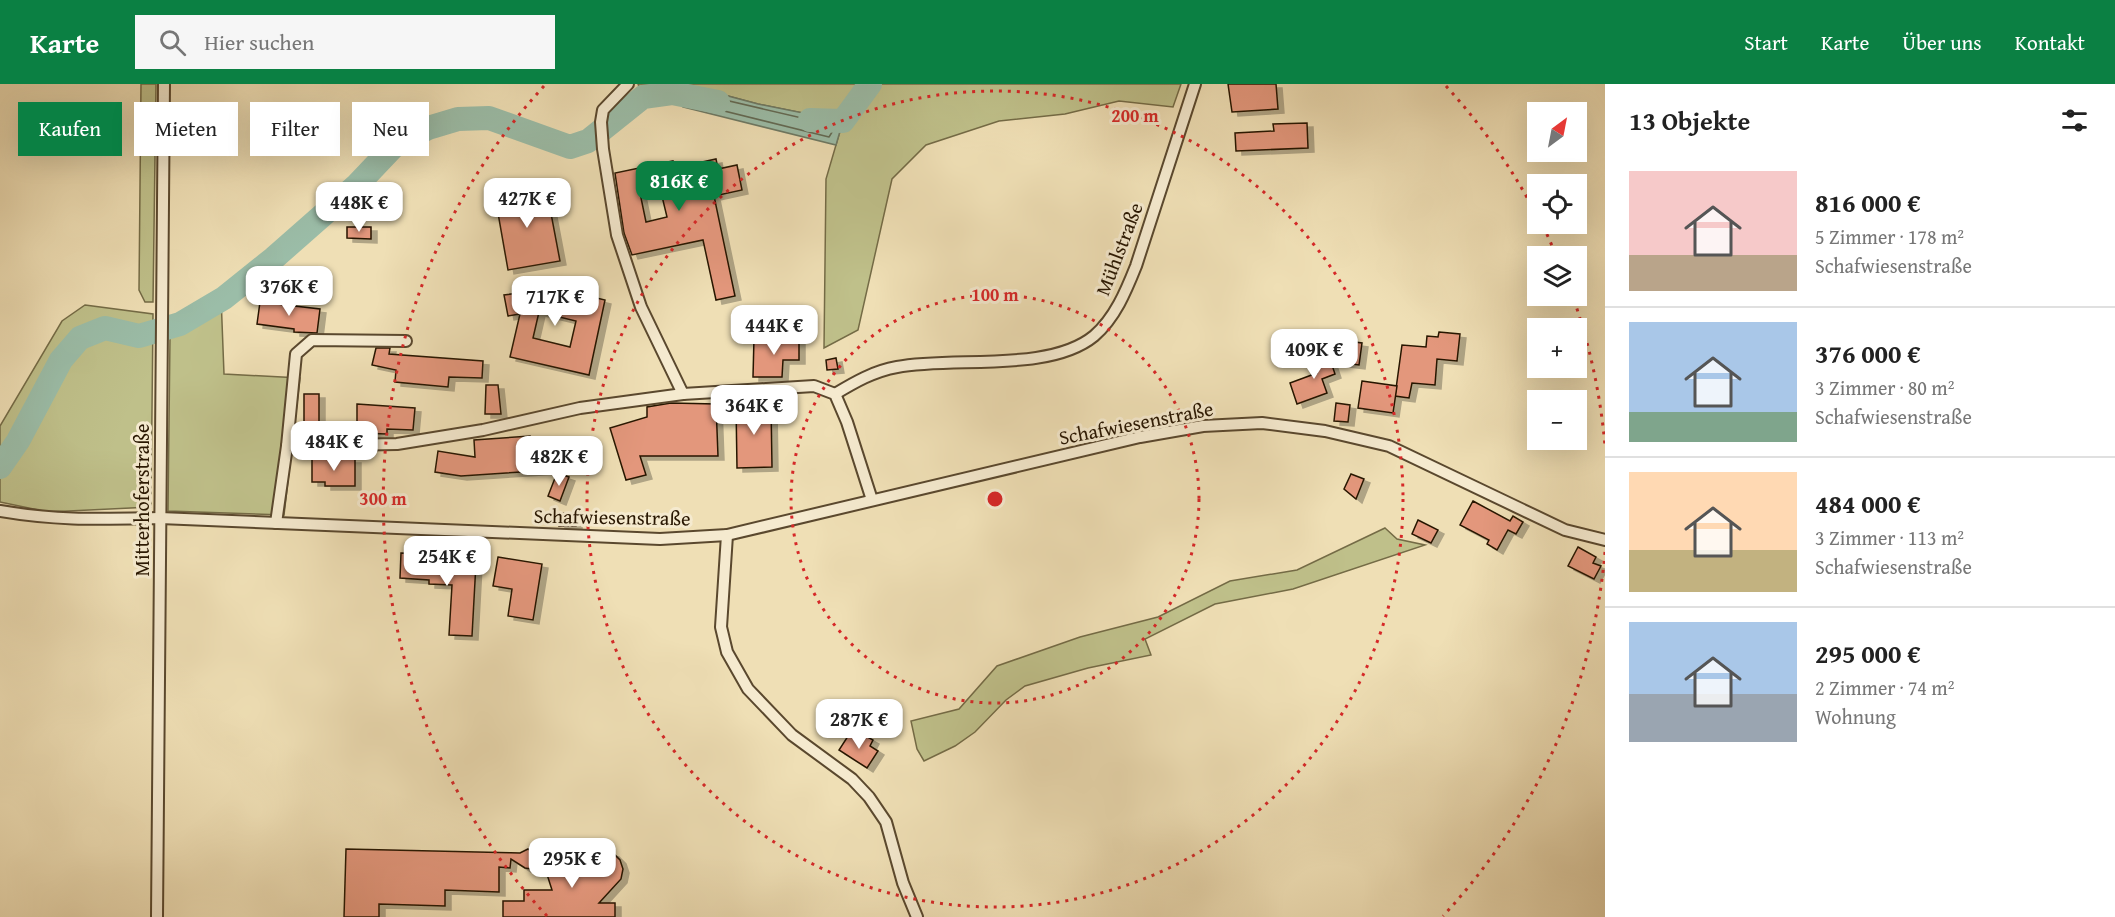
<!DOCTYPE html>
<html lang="de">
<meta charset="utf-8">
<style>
:root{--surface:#fff;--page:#f6f6f6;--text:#222;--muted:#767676;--line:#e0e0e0;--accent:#0b8043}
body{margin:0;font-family:"Gentium Book Plus",serif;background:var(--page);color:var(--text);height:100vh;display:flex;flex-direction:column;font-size:22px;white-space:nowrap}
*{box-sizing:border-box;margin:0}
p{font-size:20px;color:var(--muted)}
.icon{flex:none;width:33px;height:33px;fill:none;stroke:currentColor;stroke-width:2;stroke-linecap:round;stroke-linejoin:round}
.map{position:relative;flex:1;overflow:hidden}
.details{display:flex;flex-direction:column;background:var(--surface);width:510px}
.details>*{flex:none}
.guide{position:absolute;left:18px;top:18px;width:570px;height:54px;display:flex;gap:12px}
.needle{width:39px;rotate:32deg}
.fabs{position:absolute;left:1527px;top:18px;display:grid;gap:12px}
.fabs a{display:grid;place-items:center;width:60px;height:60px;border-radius:0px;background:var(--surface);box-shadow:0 6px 24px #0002;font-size:30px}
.price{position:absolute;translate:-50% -51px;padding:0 14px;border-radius:12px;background:#fff;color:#222;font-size:20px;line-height:39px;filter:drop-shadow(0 2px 3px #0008)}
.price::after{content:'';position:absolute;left:50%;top:36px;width:18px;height:14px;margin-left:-9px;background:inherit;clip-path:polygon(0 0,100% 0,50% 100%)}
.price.on{background:var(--accent);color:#fff}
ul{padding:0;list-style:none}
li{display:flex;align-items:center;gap:18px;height:150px;padding:0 24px}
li+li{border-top:2px solid var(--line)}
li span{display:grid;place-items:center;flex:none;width:168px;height:120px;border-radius:0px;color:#555}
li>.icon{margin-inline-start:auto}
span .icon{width:72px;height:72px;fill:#fffc;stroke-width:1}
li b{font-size:26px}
h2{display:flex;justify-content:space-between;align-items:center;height:72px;padding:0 24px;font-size:26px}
.tag{padding:0 21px;border-radius:0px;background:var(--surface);box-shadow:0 6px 24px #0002;font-size:21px;line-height:54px}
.tag.on{background:var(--accent);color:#fff}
header{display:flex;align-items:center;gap:36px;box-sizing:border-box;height:84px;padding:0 30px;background:var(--accent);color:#fff}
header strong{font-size:28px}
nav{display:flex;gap:33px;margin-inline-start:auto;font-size:21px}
.search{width:420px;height:54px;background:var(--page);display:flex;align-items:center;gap:15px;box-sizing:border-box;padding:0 21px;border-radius:0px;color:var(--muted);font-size:22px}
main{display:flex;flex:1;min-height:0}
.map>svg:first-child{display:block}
</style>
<header>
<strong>Karte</strong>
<div class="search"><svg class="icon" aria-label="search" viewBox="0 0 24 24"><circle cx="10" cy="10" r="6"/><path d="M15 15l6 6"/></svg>Hier suchen</div>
<nav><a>Start</a><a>Karte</a><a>Über uns</a><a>Kontakt</a></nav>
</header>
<main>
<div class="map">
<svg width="1605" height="833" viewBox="0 0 1605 833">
<defs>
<filter id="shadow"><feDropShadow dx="6" dy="4" stdDeviation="0" flood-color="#0004"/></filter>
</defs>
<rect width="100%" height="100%" fill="#efdfb5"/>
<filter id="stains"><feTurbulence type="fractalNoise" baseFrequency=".00333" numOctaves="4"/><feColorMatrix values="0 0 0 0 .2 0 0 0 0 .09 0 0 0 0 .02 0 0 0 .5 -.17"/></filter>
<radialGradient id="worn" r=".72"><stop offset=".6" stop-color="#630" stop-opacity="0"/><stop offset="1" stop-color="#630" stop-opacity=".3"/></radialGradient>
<g fill="#bfc08a" stroke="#746b46" stroke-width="1.5">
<path d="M141 0H156L153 218H145L139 206Z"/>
<path d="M638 0H1181L1173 23 1119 17 1065 30 999 37 926 61 892 95 858 246 824 264 826 95 843 37 758 20 687 1 643 13Z"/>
<path d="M221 212 224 290 300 294 284 431 168 427 170 253Z"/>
<path d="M85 221 153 230 151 423 48 428 0 418V342L62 237Z"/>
<path d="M1385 444 1397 455 1425 461 1293 505 1215 520 1145 555 1151 571 1088 584 1025 602 1006 616 975 648 955 662 924 677 917 665 911 637 959 625 997 582 1080 553 1158 533 1230 497 1297 486Z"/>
</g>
<path fill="#9bbda8" stroke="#6d7a65" stroke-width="1.5" d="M687 1 758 20 843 37 836 61 683 23Z"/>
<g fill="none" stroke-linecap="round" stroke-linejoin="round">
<path stroke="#626a54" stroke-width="1.5" d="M695 9 832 41 834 45 829 53 692 19 691 11Z"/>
<g stroke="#9bbda8" stroke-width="24">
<path d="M810 36 843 37 870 0"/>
<path d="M0 383 18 357 61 276 80 254 105 244 139 252 180 240 224 214 274 174 357 101 393 63 428 44 458 35 489 34 570 63 588 57 643 13 672 9 718 18"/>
</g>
</g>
<g fill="#e3977b" stroke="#281601" stroke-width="1.5" fill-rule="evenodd" filter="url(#shadow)">
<path d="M1228 0H1276L1278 25 1232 28Z"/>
<path d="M1307 39 1308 64 1236 67 1235 49 1274 47 1273 40Z"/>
<path d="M716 75 718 85 737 81 742 106 714 112 735 212 716 216 703 156 632 171 624 149 615 89 673 77 675 84ZM660 104 667 133 646 138 640 109Z"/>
<path d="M546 103 560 177 508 186 495 112Z"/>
<path d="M364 110 372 123 356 133 348 120Z"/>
<path d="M347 143H371V155L347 154Z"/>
<path d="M528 197 605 216 589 291 510 273 520 230 508 232 504 211 526 208ZM539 228 576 237 570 263 533 254Z"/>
<path d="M260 218 320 225 317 249 294 248V245L257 240Z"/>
<path d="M1439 248 1460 250 1457 277 1437 275 1435 301 1412 299 1409 314 1395 312 1402 261 1426 263 1427 252 1438 253Z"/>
<path d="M754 254H799V276H783L782 293H753Z"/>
<path d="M1347 257 1362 259 1359 281 1344 279Z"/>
<path d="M376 264H390L389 270 483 277 482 294 449 293 448 303 395 298 396 286 372 281Z"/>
<path d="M1328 269 1335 290 1322 295 1327 309 1297 320 1290 299 1317 289 1311 275Z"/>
<path d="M836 274 838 285 827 286 826 276Z"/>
<path d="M1362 297 1397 302 1393 329 1358 324Z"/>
<path d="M486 301H498L501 330H485Z"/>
<rect x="304" y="310" width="15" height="34"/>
<path d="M671 319 716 320 718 372H640L646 391 626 396 610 344 647 333V323Z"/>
<path d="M1336 319 1350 321 1348 338 1334 337Z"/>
<path d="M357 320 415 324 413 346 387 345V350L357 349Z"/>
<path d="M771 320 772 383 737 384 736 321Z"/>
<path d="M530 352V360L550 358 552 386 461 392 435 388 438 367 475 373 474 356Z"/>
<path d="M312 375H355V402H325V398H312Z"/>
<path d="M557 389 569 393 560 417 548 412Z"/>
<path d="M1351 390 1364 395 1356 415 1344 405Z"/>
<path d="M1473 417 1510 437 1513 432 1523 438 1516 450 1508 446 1497 466 1487 460 1489 456 1460 441Z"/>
<rect x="559" y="429" width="17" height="13"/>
<path d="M1418 436 1438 446 1431 459 1412 450Z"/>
<path d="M1578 463 1596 473 1593 479 1601 482 1594 495 1568 482Z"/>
<path d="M401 469 430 470V480L476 479 472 552 449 551 452 501 429 500V496L400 494Z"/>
<path d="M498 473 542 480 533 536 508 532 512 505 493 502Z"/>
<path d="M850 649 861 656 864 651 873 656 870 662 878 667 867 684 839 666Z"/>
<path d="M346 765 520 769 528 765 543 777 531 785 525 784 511 775 510 784 499 783V808L445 806V822L379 820V833H344Z"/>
<path d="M563 767 573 769 585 780 594 770 604 767 613 769 620 776 623 785 621 795 599 819H615V833H503V817H524V806H552L544 781 554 770Z"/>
</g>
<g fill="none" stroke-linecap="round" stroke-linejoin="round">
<g stroke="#5a482e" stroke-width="14">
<g id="minor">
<path d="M628 0 603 26 601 38 603 65 617 151 641 223 683 310"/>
<path d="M835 310C855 298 874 287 897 283 953 272 1049 289 1094 252 1115 234 1126 207 1136 182L1195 0"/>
<path d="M287 362 296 270 312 256 406 257"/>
<path d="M0 427C58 437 102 435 160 434L660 455 727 451 1140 353 1203 342 1262 339 1325 347 1389 362 1565 446 1605 456"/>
<path d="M276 439 287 362 397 360 483 346 580 324 683 310 814 302 835 310 847 338 872 416"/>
<path d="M727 451 721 543 727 568 748 605 792 651 852 695 869 713 886 738 903 799 917 833"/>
<path d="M157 833 164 0"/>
</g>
</g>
<use href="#minor" stroke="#f5eacf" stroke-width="10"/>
</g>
<g fill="none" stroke="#d62828" stroke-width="3" stroke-dasharray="3 6">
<circle cx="995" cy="415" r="204"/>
<circle cx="995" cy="415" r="408"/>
<path d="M1605 468A612 612 0 0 1 1443 832M547 832A612 612 0 0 1 544 2M1446 2A612 612 0 0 1 1535 128M1543 142A612 612 0 0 1 1556 171M1574 216A612 612 0 0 1 1605 362"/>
</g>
<g text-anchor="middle" stroke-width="6" stroke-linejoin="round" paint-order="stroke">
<g font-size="20" fill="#281601" stroke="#f5eacf">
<text transform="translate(1119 165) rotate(-69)" y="7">Mühlstraße</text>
<text transform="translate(1136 339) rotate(-11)" y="7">Schafwiesenstraße</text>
<text transform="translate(142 416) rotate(-90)" y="7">Mitterhoferstraße</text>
<text transform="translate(612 433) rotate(1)" y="7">Schafwiesenstraße</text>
</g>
</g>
<circle cx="995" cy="415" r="9" fill="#d62828" stroke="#f5eacf" stroke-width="3"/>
<g font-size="18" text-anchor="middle" font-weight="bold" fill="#d62828" stroke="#f5eacf" stroke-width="6" stroke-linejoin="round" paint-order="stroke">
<text x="1135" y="38">200 m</text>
<text x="995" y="217">100 m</text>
<text x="383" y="421">300 m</text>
</g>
<rect width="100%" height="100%" filter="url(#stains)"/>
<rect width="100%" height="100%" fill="url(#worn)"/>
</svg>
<div class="fabs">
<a><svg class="needle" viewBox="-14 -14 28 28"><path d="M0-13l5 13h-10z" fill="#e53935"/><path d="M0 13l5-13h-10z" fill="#767676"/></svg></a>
<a><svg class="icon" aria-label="locate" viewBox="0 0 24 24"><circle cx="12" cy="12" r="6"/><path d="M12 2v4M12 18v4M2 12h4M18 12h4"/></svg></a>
<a><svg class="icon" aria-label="layers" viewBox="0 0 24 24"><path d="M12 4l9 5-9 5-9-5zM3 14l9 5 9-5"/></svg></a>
<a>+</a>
<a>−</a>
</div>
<b class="price on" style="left:679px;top:128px">816K €</b>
<b class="price" style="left:527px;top:145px">427K €</b>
<b class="price" style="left:359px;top:149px">448K €</b>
<b class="price" style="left:289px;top:233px">376K €</b>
<b class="price" style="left:555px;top:243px">717K €</b>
<b class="price" style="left:774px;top:272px">444K €</b>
<b class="price" style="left:1314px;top:296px">409K €</b>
<b class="price" style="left:754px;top:352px">364K €</b>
<b class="price" style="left:334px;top:388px">484K €</b>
<b class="price" style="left:559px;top:403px">482K €</b>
<b class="price" style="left:447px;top:503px">254K €</b>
<b class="price" style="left:859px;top:666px">287K €</b>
<b class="price" style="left:572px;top:805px">295K €</b>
<div class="guide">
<a class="tag on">Kaufen</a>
<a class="tag">Mieten</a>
<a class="tag">Filter</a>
<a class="tag">Neu</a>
</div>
</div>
<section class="details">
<h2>13 Objekte<svg class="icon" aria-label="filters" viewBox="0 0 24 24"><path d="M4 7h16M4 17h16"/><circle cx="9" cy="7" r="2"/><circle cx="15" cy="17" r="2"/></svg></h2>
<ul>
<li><span style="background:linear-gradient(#f6c9c9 70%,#b9a48a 0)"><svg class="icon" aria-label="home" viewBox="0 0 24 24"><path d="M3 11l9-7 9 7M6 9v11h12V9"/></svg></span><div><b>816 000 €</b><p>5 Zimmer · 178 m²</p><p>Schafwiesenstraße</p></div></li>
<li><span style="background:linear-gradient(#a9c7e8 75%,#7fa58c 0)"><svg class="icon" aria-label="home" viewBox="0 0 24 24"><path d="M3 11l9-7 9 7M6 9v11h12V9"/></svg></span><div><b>376 000 €</b><p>3 Zimmer · 80 m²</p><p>Schafwiesenstraße</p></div></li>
<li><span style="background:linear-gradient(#ffd9b3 65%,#c2b280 0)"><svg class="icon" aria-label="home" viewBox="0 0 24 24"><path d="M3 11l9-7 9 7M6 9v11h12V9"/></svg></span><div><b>484 000 €</b><p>3 Zimmer · 113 m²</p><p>Schafwiesenstraße</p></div></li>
<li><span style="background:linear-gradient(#a9c7e8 60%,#9aa5b1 0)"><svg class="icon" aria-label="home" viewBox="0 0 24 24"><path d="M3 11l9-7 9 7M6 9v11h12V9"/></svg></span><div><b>295 000 €</b><p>2 Zimmer · 74 m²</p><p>Wohnung</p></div></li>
</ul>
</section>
</main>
